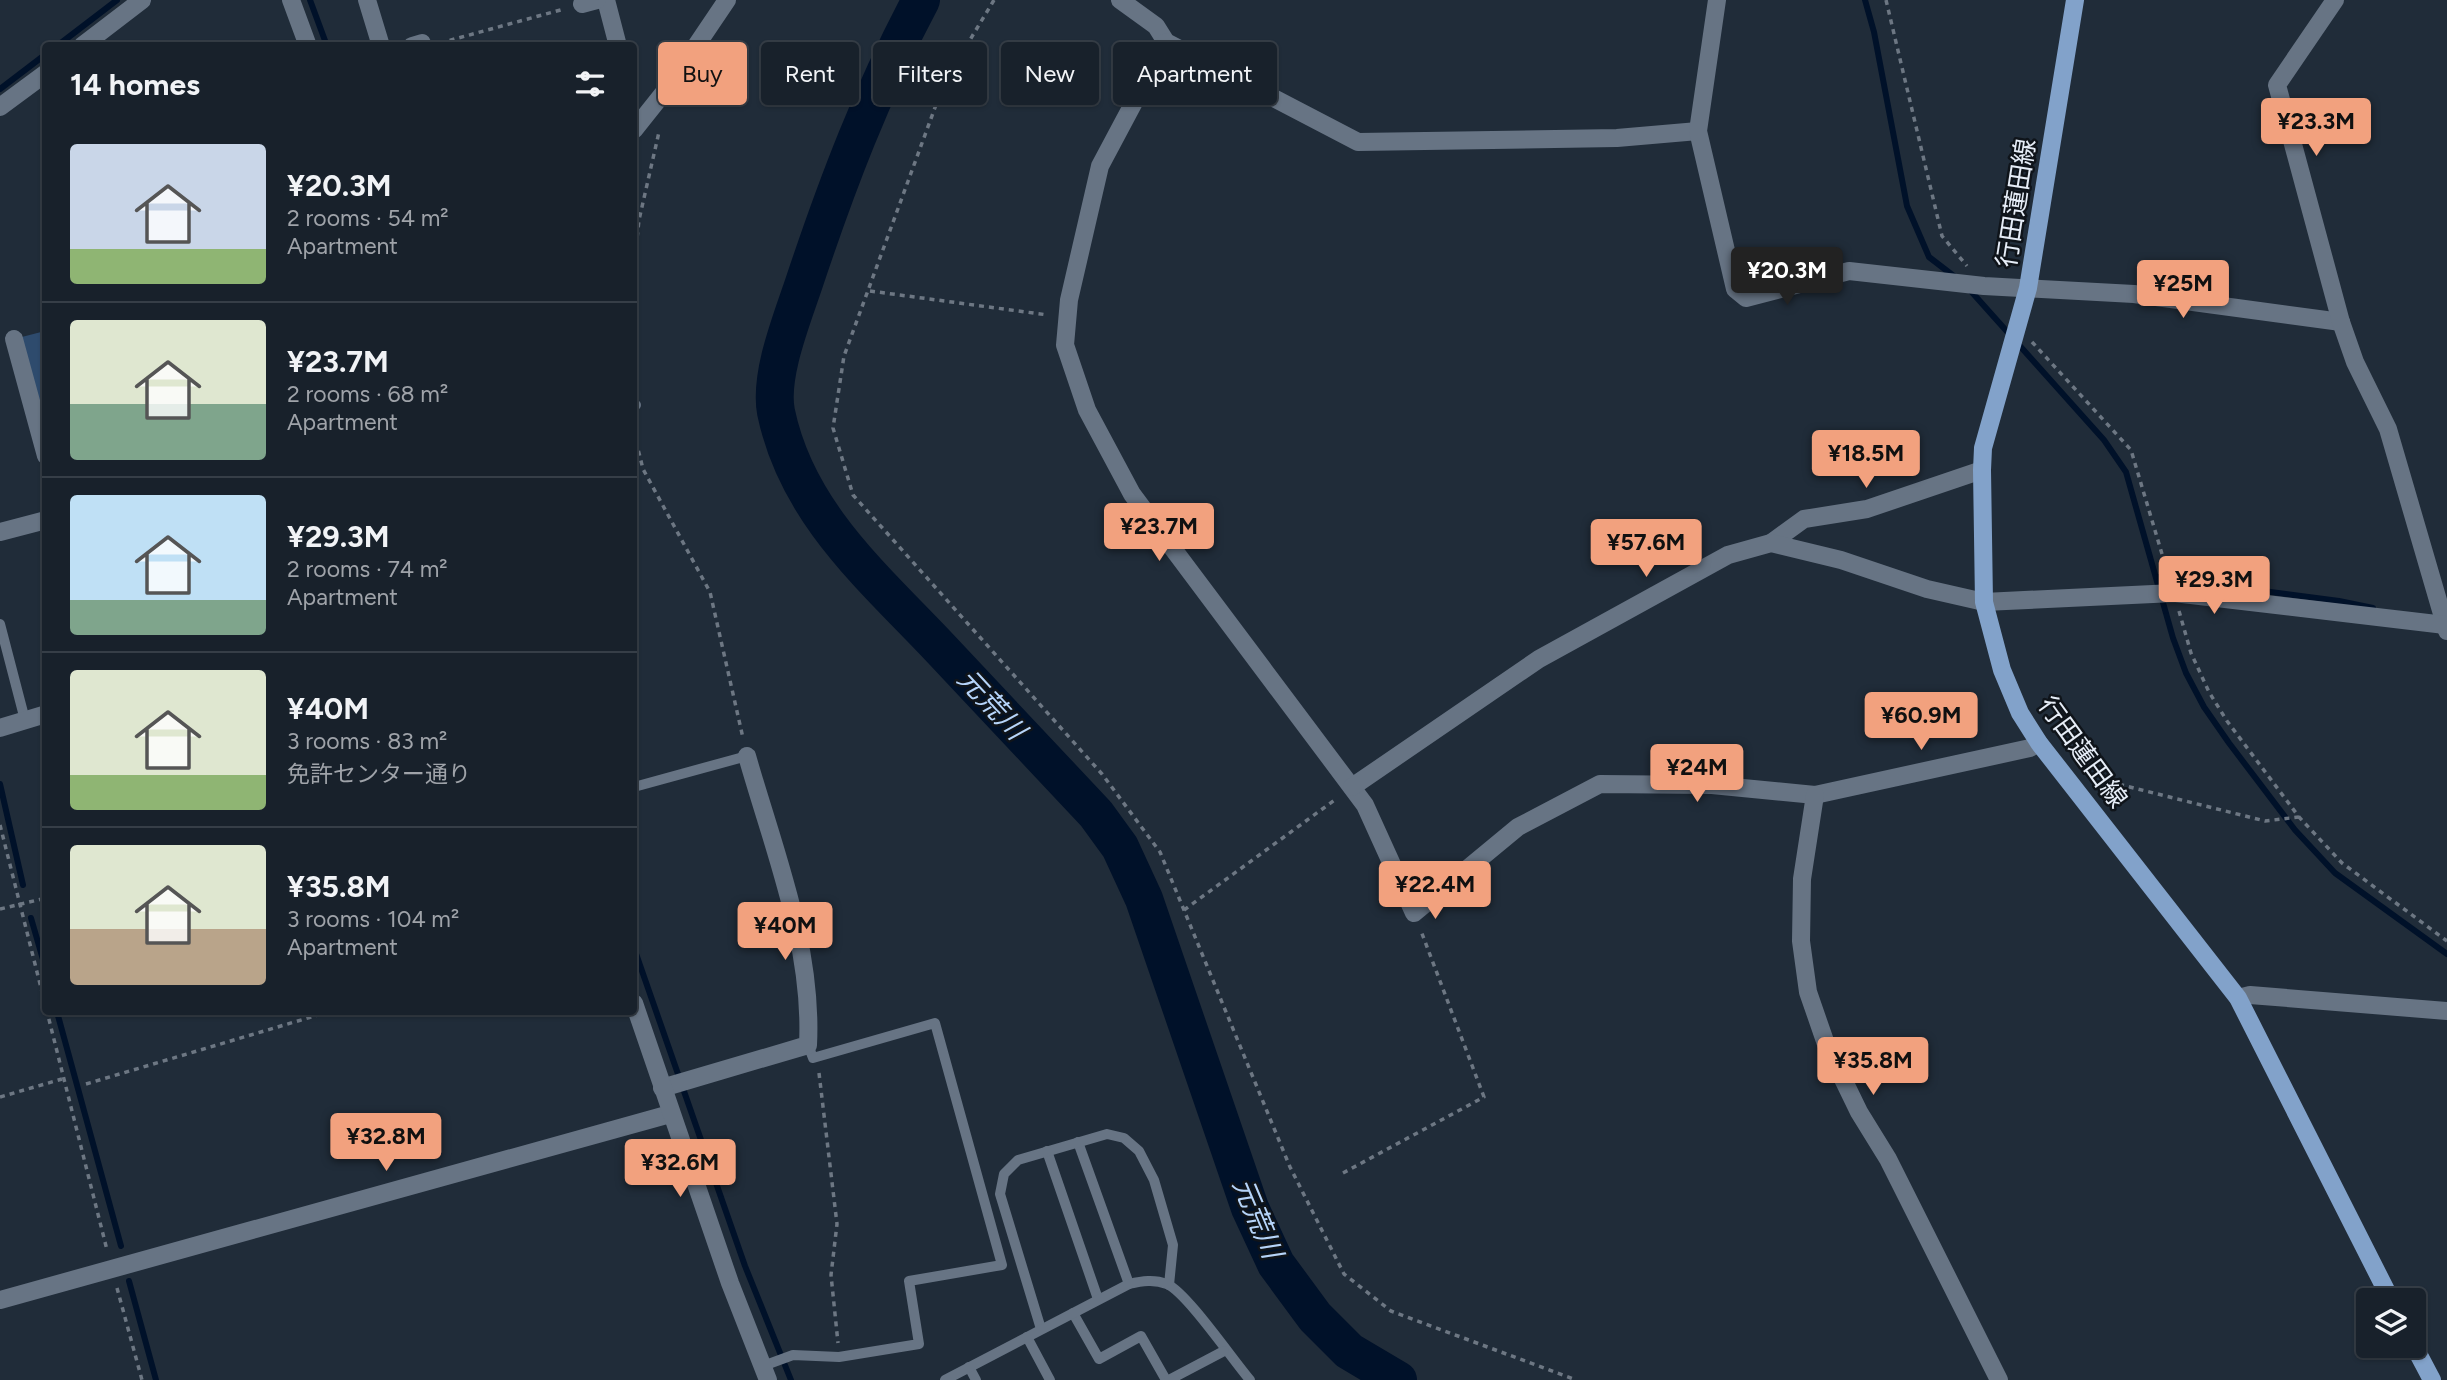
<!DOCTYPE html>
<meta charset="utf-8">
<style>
:root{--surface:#18212b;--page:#252e37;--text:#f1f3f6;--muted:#9fa3a9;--line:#363e47;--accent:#f2a17e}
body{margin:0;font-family:Figtree,"Noto Sans JP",sans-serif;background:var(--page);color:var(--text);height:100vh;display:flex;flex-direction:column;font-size:26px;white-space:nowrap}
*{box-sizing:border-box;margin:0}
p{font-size:23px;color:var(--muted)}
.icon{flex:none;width:38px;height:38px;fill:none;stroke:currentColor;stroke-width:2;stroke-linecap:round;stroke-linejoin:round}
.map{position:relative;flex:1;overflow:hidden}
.panel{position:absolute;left:42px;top:42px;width:595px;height:973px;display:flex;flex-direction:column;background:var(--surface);border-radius:7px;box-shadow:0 2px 5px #0004,0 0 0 2px var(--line)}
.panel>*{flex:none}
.guide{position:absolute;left:658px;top:42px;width:665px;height:63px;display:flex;gap:14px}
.fabs{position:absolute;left:2356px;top:1288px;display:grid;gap:14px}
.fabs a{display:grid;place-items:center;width:70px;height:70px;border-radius:7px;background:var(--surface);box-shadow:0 2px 5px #0004,0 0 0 2px var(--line);font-size:35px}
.price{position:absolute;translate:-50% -60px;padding:0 16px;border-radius:7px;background:var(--accent);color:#111;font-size:23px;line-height:46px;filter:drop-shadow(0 2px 4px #0008)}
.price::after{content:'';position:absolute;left:50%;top:42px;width:21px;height:16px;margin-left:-10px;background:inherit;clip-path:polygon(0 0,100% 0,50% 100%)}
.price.current{background:#222;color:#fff}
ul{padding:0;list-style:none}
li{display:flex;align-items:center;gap:21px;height:175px;padding:0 28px}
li+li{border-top:2px solid var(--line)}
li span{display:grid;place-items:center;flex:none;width:196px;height:140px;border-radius:7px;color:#555}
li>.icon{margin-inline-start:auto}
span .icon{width:84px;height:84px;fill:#fffc;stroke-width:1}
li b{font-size:30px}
h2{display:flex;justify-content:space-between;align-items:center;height:84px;padding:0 28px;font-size:30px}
.chip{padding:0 24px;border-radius:7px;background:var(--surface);box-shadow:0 2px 5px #0004,0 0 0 2px var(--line);font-size:24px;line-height:63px}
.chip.current{background:var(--accent);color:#111}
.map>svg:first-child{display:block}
</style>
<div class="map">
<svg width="2447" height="1380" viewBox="0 0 2447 1380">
<rect width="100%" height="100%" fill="#202c39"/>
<path fill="#2e4b6d" d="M45 331V456L14 339Z"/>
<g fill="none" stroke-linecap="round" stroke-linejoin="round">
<g stroke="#001129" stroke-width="6">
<path d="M310 0 327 46"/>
<path d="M1865 0 1874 32 1907 206 1929 257 1955 277"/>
<path d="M57 46 117 0"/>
<path d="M0 89 46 54"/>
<path d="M1969 289 2104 440 2126 472 2173 638 2186 673 2204 707 2229 743 2295 830 2335 873 2447 954"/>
<path d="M2157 577 2339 601 2373 608"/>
<path d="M0 784 23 885"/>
<path d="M31 918 46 970"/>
<path d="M634 948 745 1266 791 1380"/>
<path d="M57 1012 121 1246"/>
<path d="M129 1281 156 1380"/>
</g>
<path stroke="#001129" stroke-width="38" d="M921 0C872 92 837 184 804 283 792 319 769 375 776 412 797 513 873 577 940 648 992 703 1044 758 1096 814L1120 847 1144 899 1250 1208 1276 1264 1315 1317 1349 1351 1398 1380"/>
<g stroke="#6d7783" stroke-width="3.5" stroke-dasharray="5 5" stroke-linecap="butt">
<path d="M994 0 944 83 844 356 833 428 853 495 1102 774 1160 852 1290 1167 1344 1274 1391 1311 1576 1380"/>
<path d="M1886 0 1942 236 1967 266"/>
<path d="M440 43 564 9"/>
<path d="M634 267 639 220 659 132"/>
<path d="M870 291 1048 315"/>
<path d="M2032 342 2131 450 2168 574"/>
<path d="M634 349 635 389"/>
<path d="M636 421 637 445 643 469 710 592 743 738"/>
<path d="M2179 611 2191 653 2209 692 2227 721 2299 817 2342 863 2447 941"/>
<path d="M2090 777 2265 821 2299 817"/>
<path d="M0 825 107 1250"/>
<path d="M0 909 46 898"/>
<path d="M1184 910 1336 799"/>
<path d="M819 1073 837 1224 831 1275 838 1343"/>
<path d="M86 1084 328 1012"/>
<path d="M0 1097 62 1079"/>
<path d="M1343 1173 1484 1097 1421 931"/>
<path d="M117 1288 142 1380"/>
</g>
<g stroke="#677484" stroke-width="10">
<path d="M634 405H636"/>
<path d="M0 624 25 720"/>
<path d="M634 787 747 756"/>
<path d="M1078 1142 1129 1284"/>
<path d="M1047 1151 1098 1299"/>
<path d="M1073 1313 1099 1359 1141 1336 1166 1380"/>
<path d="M1041 1329 1000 1194 1004 1174 1018 1160 1107 1134 1124 1138 1139 1151 1154 1180 1173 1245 1169 1285"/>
<path d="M1027 1337 1050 1380"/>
<path d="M763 1366 793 1355 839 1357 919 1344 909 1281 1002 1265 935 1023 813 1058 808 1045"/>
<path d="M969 1367 976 1380"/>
<path d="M945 1380 1129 1284C1142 1281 1154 1279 1167 1284 1187 1293 1232 1359 1250 1380"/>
<path d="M1169 1380 1224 1351"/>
</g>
<g stroke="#677484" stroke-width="18">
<path d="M367 0 381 46"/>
<path d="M606 0 618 46"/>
<path d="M1120 0 1156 26 1166 42 1358 142 1617 138 1698 131"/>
<path d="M1717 0 1698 131 1735 289 1746 298 1849 271 1984 286 2134 294 2341 322"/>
<path d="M2335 0 2277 85 2341 322 2355 362 2388 429 2447 631"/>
<path d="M582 4 597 0"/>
<path d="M1166 42 1100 166 1069 300 1065 345 1087 410 1132 494 1365 805 1414 913 1518 827 1600 784 1712 785 1815 795 2030 748 2039 743"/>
<path d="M82 46 142 0"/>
<path d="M412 46 422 43V46"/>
<path d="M0 107 46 73"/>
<path d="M634 130 669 86 727 0"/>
<path d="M14 339 46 456"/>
<path d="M0 532 46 520"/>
<path d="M1771 543 1804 519 1867 509 1982 470"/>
<path d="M0 728 46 714"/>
<path d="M1352 787 1539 659 1728 555 1771 543 1841 560 1927 589 1984 602 2174 593 2445 625"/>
<path d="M1815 795 1802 879 1801 941 1808 992 1826 1044 1859 1112 1888 1159 1999 1380"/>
<path d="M2238 998 2250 995 2447 1011"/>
<path d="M662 1088 808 1045C813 946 774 851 747 756"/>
<path d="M0 1300 670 1114"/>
</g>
<g stroke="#677484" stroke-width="18">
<path d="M291 0 308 46"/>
<path d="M634 1003 730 1283 768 1380"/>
</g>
<g stroke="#82a2ca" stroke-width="18">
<path d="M2075 0 2028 288 1983 448 1982 470 1984 602 2002 670 2020 713 2039 743 2238 998 2391 1300"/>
<path d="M2413 1344 2432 1380"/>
</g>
</g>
<g text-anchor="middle" stroke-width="5" stroke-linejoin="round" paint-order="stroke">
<g font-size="26" fill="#e6edf7" stroke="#0f141a">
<text transform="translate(2016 203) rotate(-81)" y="9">行田蓮田線</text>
<text transform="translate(2083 752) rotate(54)" y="9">行田蓮田線</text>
</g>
<g font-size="28" font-style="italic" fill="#b6d4f9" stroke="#0f141a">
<text transform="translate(992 704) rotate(47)" y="10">元荒川</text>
<text transform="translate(1258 1218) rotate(67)" y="10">元荒川</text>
</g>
</g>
</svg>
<div class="fabs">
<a><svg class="icon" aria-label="layers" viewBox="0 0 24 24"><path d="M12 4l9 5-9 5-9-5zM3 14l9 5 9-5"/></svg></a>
</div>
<b class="price" style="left:2316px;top:158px">¥23.3M</b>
<b class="price current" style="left:1787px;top:307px">¥20.3M</b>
<b class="price" style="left:2183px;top:320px">¥25M</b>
<b class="price" style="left:1866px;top:490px">¥18.5M</b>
<b class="price" style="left:1159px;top:563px">¥23.7M</b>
<b class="price" style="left:1646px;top:579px">¥57.6M</b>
<b class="price" style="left:2214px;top:616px">¥29.3M</b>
<b class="price" style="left:1921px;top:752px">¥60.9M</b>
<b class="price" style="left:1697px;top:804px">¥24M</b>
<b class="price" style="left:1435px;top:921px">¥22.4M</b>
<b class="price" style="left:785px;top:962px">¥40M</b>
<b class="price" style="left:1873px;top:1097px">¥35.8M</b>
<b class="price" style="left:386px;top:1173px">¥32.8M</b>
<b class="price" style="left:680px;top:1199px">¥32.6M</b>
<div class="guide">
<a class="chip current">Buy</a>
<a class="chip">Rent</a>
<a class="chip">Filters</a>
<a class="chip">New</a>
<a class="chip">Apartment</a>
</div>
<section class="panel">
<h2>14 homes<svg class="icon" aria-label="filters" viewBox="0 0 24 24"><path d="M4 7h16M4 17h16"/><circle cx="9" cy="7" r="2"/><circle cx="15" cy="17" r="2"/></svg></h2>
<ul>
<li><span style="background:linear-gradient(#c9d6e8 75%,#8fb573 0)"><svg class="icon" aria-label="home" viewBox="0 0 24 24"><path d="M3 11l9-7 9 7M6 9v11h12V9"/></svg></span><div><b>¥20.3M</b><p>2 rooms · 54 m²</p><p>Apartment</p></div></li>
<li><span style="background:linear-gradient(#dfe7d0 60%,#7fa58c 0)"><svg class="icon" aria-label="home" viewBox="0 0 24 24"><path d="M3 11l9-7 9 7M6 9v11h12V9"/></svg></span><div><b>¥23.7M</b><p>2 rooms · 68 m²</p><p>Apartment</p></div></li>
<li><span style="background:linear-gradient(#bfe0f5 75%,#7fa58c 0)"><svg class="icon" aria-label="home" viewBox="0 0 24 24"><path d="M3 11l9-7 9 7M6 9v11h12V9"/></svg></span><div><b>¥29.3M</b><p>2 rooms · 74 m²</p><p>Apartment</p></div></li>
<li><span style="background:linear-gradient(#dfe7d0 75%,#8fb573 0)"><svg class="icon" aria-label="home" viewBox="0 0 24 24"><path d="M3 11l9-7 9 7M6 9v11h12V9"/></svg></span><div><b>¥40M</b><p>3 rooms · 83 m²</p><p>免許センター通り</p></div></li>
<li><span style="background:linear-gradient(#dfe7d0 60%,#b9a48a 0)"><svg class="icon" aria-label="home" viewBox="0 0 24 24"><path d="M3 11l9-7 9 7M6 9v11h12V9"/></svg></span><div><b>¥35.8M</b><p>3 rooms · 104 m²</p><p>Apartment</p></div></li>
</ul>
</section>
</div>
